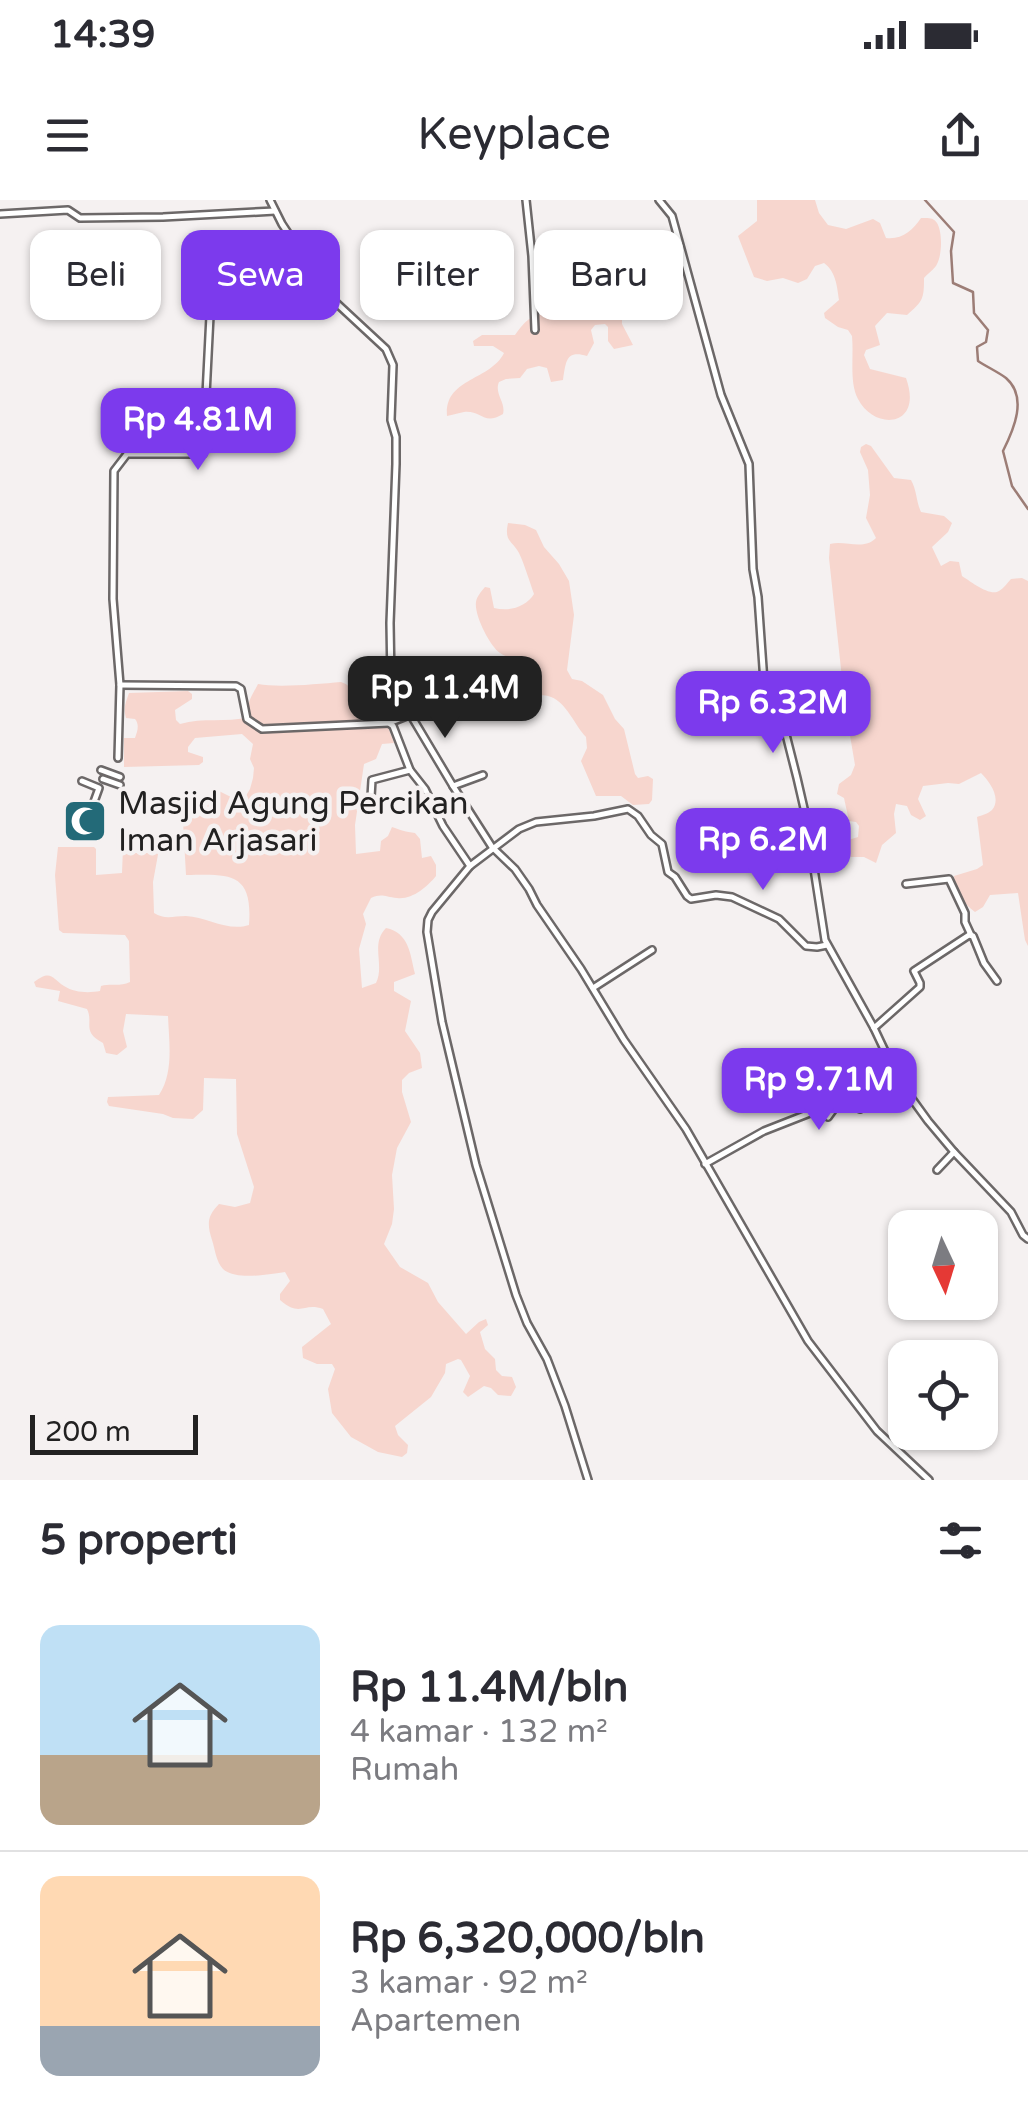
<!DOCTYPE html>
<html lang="id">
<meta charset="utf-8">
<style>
:root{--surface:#fff;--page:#f7f7f7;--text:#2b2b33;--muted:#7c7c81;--line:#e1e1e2;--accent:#7c3aed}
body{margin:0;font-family:"Varela Round",sans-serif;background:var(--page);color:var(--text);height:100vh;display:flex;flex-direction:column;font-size:38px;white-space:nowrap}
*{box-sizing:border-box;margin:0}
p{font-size:32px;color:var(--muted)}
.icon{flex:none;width:55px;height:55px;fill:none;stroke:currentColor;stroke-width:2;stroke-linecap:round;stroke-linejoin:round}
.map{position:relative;height:1280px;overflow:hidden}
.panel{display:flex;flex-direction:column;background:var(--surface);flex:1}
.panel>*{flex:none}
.hud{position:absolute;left:30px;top:30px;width:970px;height:90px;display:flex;gap:20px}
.needle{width:65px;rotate:176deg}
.fabs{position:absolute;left:888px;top:1010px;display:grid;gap:20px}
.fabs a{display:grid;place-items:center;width:110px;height:110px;border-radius:20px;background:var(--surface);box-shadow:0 2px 8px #0004;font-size:50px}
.scale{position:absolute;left:30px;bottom:25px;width:168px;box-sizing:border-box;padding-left:10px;border:5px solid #222121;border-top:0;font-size:28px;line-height:35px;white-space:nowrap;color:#222121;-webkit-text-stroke:8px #f5f1f1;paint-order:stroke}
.price{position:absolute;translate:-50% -85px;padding:0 22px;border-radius:20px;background:var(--accent);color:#fff;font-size:32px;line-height:65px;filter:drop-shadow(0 2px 5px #0008)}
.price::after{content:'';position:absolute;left:50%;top:60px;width:30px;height:22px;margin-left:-15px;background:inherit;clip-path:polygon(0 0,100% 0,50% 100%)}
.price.active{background:#222;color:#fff}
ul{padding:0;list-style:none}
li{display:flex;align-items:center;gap:30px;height:250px;padding:0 40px}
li+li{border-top:2px solid var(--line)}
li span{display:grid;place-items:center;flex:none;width:280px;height:200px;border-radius:20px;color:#555}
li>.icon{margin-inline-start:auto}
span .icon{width:120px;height:120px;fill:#fffc;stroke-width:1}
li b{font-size:42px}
h2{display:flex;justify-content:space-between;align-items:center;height:120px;padding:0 40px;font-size:42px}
.pill{padding:0 35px;border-radius:20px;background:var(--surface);box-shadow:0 2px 8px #0004;font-size:35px;line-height:90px}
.pill.active{background:var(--accent);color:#fff}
.status{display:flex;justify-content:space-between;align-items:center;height:70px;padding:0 50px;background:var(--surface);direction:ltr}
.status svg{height:28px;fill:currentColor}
header{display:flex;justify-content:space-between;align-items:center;height:130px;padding:0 40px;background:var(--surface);font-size:45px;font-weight:600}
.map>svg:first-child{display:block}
</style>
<div class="status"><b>14:39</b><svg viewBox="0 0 49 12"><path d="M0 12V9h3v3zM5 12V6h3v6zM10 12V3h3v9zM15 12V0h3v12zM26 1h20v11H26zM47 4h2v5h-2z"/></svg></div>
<header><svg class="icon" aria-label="menu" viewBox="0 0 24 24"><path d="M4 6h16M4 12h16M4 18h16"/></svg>Keyplace<svg class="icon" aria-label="share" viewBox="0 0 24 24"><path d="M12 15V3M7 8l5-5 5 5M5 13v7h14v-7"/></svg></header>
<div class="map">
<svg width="1028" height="1280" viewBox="0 0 1028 1280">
<rect width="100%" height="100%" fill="#f5f1f1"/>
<g fill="#f7d6ce">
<path d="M757 0H815L819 13 828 25 846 29 873 19 880 23 886 38C902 40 913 30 921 18 928 18 933 17 937 23 943 33 942 57 936 66 932 71 927 74 924 78 924 99 923 101 907 115L887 113 875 126 880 145 866 150 864 155 870 169 906 178C924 228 874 231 858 199 849 182 854 156 852 136L848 130 838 127 825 118 824 113 839 100C837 86 836 72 824 63L815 66 807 79 798 83 783 78 767 81 754 77 738 36 757 21Z"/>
<path d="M596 71 602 72 618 85 616 100 623 108 631 111 630 115 622 118V124L633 145 614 149 608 141V127L605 124 595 125 591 130 594 143 587 156C566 150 566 161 563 180L551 182 547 168 539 166 527 169 520 178 506 179 499 182C494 194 506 202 503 214 484 226 481 210 464 212 458 213 453 215 447 216 444 178 490 181 504 153L493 146H474L473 141 482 135H515C530 114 535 114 561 113 570 89 569 99 588 89Z"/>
<path d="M866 244 871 246 894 278 911 280C917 291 916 301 921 312L944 316 952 323 948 332 932 347 941 366 950 361 959 362 962 376C970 381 990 397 999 391 1004 388 1007 383 1011 379L1022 378 1028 381V746L1025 740 1018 693 990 695 983 707 975 712C963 703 954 691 954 676L977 669 983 665 977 617C982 615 988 614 992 610 1002 598 989 581 981 573L959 584 948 583 923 586 918 599 926 616 920 620 911 615 907 606 896 604 894 614 896 633 882 645 876 663 864 657H851L845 652 842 645 845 641 858 637 859 626 856 622 849 621 844 598 837 594 839 584 851 575 855 565 845 506 829 358 830 344C846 340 863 351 876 338L866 318 870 295 868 270 860 252 861 247Z"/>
<path d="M508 323 525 325 536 330 544 347 559 364 569 381 574 415 567 470 572 479 582 481 603 495 615 519 624 529 635 574 638 578 648 576 653 579 652 600 649 604 633 605 621 596H596L581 561 587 548 586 537C575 526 567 503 551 497 541 493 537 498 525 492L533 466 532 461C521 458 510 460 500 453 490 446 474 415 476 402 477 396 481 392 485 387L490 388 494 408C509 412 526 407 534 394 530 383 524 363 519 353 512 340 504 342 508 323Z"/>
<path d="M341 482C355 486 357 503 361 515L372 520 374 527H388L394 543 382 544 376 559 364 564 355 625 356 654 380 651 381 641 388 636 392 627C400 630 406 632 415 633L420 639 422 658 431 656 436 665V676C427 687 412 700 397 698 385 697 382 693 371 698L363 714 366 724 359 749 362 788 376 783C385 765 370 744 386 728 409 733 410 753 415 774L394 782V791L411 801 405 831 420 853 422 868 409 873 402 880V892L411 922 397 948 392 975 394 1009 392 1024 384 1044 400 1067 428 1083 438 1102 466 1134 479 1122 486 1119 488 1125 480 1132 485 1149 495 1159 496 1170 502 1176 512 1177 516 1187 511 1196 498 1195 491 1188 484 1186 468 1197 463 1192 470 1176 461 1160 458 1159 446 1164 445 1173 431 1197 395 1226 398 1235 408 1245 407 1253 402 1257 378 1252 351 1237 332 1213 328 1189 335 1169 332 1164H317L303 1158 302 1147 331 1124 323 1109C303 1102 301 1118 280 1100V1094L290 1081 285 1072C270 1074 236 1081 223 1069 216 1062 215 1049 212 1040 207 1024 207 1016 219 1004L235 1007 250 1003 254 987 237 934 236 879 204 878 203 910 193 919 173 918 163 914 109 906 107 902 108 897 159 895C174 872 169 842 168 816L126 814 123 831 127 847 117 855 106 853 103 843C81 831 94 823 87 809L58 801 60 791 36 787 34 782C51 769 52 778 64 786 75 793 89 793 100 791L101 786C111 783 120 787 130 782L129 741 125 735 63 733 59 730 55 675 58 647H94L96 649V675L122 673 123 648 159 649 153 682 154 713C165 720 173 716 186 716 207 717 228 732 249 725 253 672 230 674 186 675L182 604 197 607 207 606 215 597 214 592 219 591 233 598 244 599 250 589 253 578 254 568 250 559 253 544 242 534 195 538 188 547V552L203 557V562L199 565 124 567V538H135C137 532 140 525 135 519L126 518C123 507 126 502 129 493L188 491 192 494V499L175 510 176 520 180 524C203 517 226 523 249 517 246 502 252 496 258 484 279 488 318 484 341 482Z"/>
</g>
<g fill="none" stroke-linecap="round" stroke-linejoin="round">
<path stroke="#9c7d76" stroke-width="2.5" d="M925 0 954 32 951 51 953 83 973 92 974 113 988 130 986 142 977 147 978 161C987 167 998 172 1006 178 1028 197 1014 229 1003 251L1012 286 1028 309"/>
<g stroke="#6c6868" stroke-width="10">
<g id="street">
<path d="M270 0 282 24 331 98 386 149 393 165 391 220 396 237V264L390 423 391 482 453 586"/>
<path d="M526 0 532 56 535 130"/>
<path d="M659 0 672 16 721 195 749 264 753 369 758 397 764 482 777 499 797 578 806 617 825 740 874 828 899 881 928 921 954 952 1011 1012 1023 1035 1028 1039"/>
<path d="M0 14 68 10 80 18 163 17 275 11"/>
<path d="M120 485 236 486 241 489 247 519 262 529 389 523 409 515"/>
<path d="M389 523 393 526 410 570 425 589 443 626 470 666"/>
<path d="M118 558 120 485 113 399 114 271 127 254H203L211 96 281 99 327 92"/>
<path d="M101 570 120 577"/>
<path d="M483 575 453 586 492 647 515 669 529 689 537 705 581 769 624 840 686 929 808 1141 877 1231 929 1280"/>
<path d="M103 579 120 585"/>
<path d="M82 581 99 588 91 610"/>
<path d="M371 597 372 580 410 570"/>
<path d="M906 684 949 679 965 713V722L971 735"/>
<path d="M593 788 652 750"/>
<path d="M874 828 920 787V783L914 771 969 735 973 736 984 763 997 781"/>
<path d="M860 909 871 892 894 870"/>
<path d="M705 964 764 931 815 911H821L828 917 860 873 862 869 856 861"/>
<path d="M937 970 954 952"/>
<path d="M588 1280 565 1206 547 1159 527 1123 516 1095 476 965 442 822 427 732 428 720 432 712 470 666 519 629 536 622 594 616 628 609 638 616 651 635 662 644 668 672 675 677 687 696 691 699 716 695 732 697 779 719 806 746 817 747 827 745"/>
</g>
</g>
<use href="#street" stroke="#fff" stroke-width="5"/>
</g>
<defs>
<g id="mosque-square" transform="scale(2.25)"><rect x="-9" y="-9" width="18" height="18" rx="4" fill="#236a78" stroke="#f5f1f1"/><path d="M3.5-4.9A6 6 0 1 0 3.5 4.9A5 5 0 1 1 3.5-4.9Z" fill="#fff"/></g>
</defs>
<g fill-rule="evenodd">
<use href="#mosque-square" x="85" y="621"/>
</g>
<g text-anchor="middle" stroke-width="9" stroke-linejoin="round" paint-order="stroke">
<g font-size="32" fill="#222121" stroke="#f5f1f1" text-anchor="start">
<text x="118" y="614">Masjid Agung Percikan<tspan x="118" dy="37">Iman Arjasari</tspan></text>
</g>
</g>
</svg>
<div class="fabs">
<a><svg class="needle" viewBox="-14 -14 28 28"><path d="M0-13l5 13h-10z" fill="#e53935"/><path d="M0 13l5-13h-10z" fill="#7c7c81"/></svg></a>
<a><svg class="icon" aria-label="locate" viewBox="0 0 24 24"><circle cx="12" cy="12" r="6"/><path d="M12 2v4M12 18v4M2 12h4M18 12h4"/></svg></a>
</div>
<div class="scale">200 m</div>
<b class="price" style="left:198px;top:273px">Rp 4.81M</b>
<b class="price active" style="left:445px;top:541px">Rp 11.4M</b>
<b class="price" style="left:773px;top:556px">Rp 6.32M</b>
<b class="price" style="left:763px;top:693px">Rp 6.2M</b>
<b class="price" style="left:819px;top:933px">Rp 9.71M</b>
<div class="hud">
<a class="pill">Beli</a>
<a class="pill active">Sewa</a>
<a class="pill">Filter</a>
<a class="pill">Baru</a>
</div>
</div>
<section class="panel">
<h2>5 properti<svg class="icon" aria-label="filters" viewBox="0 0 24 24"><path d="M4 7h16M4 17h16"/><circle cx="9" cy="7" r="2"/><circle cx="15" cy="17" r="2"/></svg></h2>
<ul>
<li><span style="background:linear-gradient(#bfe0f5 65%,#b9a48a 0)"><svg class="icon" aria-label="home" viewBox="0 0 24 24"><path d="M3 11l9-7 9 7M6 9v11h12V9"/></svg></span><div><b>Rp 11.4M/bln</b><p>4 kamar · 132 m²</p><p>Rumah</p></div></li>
<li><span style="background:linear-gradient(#ffd9b3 75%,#9aa5b1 0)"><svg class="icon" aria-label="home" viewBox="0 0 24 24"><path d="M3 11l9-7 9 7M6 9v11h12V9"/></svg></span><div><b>Rp 6,320,000/bln</b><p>3 kamar · 92 m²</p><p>Apartemen</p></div></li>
</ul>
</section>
